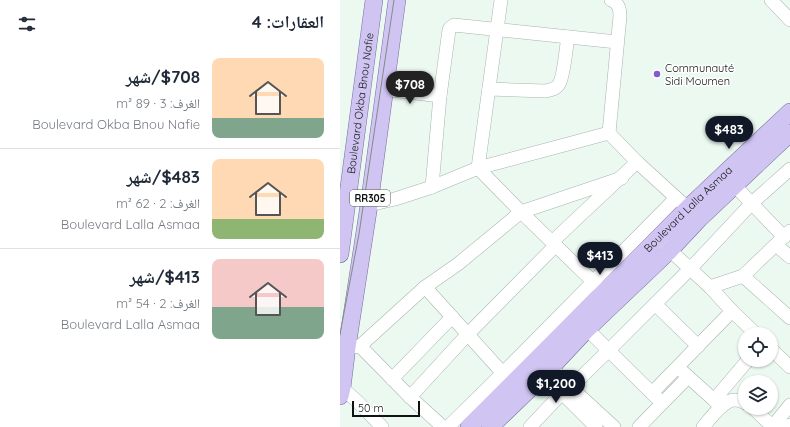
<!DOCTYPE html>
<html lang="ar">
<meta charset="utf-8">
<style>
:root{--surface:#fff;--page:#f6f6f7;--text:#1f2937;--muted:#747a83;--line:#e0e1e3;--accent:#111827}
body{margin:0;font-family:Quicksand,"Noto Naskh Arabic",sans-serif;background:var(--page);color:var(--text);direction:rtl;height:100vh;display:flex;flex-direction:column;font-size:15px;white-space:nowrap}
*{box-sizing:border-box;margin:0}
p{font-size:13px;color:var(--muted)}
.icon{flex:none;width:22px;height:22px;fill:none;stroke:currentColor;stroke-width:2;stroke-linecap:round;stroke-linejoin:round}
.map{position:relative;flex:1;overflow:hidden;direction:ltr}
.drawer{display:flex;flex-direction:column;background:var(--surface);width:340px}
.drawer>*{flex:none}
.controls{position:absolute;left:398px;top:327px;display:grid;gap:8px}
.controls a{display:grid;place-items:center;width:40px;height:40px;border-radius:50%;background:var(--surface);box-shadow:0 1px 3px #0004;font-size:20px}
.scale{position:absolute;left:12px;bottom:10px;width:68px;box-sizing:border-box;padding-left:4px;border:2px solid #0e1310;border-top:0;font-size:11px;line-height:14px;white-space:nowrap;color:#0e1310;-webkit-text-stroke:3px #fff;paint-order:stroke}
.price{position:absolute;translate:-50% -34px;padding:0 9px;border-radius:14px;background:var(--accent);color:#fff;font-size:13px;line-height:26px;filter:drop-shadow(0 1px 2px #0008)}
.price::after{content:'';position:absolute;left:50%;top:24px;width:12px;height:9px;margin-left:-6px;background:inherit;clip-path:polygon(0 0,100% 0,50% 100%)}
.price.on{background:#222;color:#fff}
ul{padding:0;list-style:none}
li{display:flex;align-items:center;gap:12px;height:100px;padding:0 16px}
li+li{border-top:1px solid var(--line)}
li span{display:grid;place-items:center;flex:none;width:112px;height:80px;border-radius:8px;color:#555}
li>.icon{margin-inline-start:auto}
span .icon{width:48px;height:48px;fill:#fffc;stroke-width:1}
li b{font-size:17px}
h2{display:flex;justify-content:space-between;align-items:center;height:48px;padding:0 16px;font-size:17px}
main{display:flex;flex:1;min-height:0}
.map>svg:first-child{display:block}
</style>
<main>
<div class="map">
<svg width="450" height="427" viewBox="0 0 450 427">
<rect width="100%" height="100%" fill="#ebf9f1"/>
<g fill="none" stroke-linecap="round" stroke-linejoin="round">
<g stroke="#a8b5ae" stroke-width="14">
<g id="minor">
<path d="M161 0 138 168 181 212 270 298"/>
<path d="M271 0C279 3 280 9 280 16L269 133 297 162 342 203"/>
<path d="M431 0 450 20"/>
<path d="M44 89 100 96"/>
<path d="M149 89 205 91C211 90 216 89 219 84 224 77 226 47 228 37"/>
<path d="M394 185 444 237"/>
<path d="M92 187 100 96 109 30 110 28 114 25 277 42"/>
<path d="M29 205 55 199 92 187 138 168 269 133"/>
<path d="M212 242 297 162"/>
<path d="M323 244 370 287 392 311 416 334"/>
<path d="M436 245 450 257"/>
<path d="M403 276 450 318"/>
<path d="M85 287 168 379"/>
<path d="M370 287 403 276 450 231"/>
<path d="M315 304 358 346"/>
<path d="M247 329 322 403"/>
<path d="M20 346 85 287 118 264 181 212 282 178"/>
<path d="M12 347 20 346 70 397 103 427"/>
<path d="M431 349 450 367"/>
<path d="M204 361 239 395 274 427"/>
<path d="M198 369 256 427"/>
<path d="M343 372 374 400 381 407"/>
<path d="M52 379 112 317"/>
<path d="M231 387 269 350 350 269 412 203 450 169"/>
<path d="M2 388 18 402 42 427"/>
<path d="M312 393 392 311"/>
<path d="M70 397 128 334 216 245"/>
<path d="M374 400 408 360"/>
<path d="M413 408 433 427"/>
<path d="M108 427 162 374 336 198"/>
<path d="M190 427 222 393"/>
<path d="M299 427 348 377"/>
<path d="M363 427C370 419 383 400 395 400 399 400 402 401 405 403"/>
<path d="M432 427 450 405"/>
<path d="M446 427 450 425"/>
</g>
</g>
<g stroke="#776c9d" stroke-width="18">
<g id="major">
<path id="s1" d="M0 254 34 0"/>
<path d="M0 396 2 388 7 347 29 205 57 0"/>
<path id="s2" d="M129 427 348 208 450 112"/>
<path d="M150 427 204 375 247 329 330 250 359 219 450 133"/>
</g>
</g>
<use href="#minor" stroke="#fff" stroke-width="13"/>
<use href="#major" stroke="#d0c4f2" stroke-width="17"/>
<path stroke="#828c86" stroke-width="1" d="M0 334 19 234 54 0"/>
</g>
<circle fill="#835ad4" stroke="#fff" stroke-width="1.5" cx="317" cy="74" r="4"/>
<g text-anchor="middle" stroke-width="3" stroke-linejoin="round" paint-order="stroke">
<rect fill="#fff" stroke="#565a58" stroke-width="1" x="10" y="190" width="40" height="16" rx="3"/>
<g font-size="10" font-weight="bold" fill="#0e1310">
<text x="30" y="202">RR305</text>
</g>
<g font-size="11" fill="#0e1310" stroke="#fff" text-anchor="start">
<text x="325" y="72">Communauté<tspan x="325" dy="13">Sidi Moumen</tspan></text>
</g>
<g font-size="11" fill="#0e1310" stroke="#fff">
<text dy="4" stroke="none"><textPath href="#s1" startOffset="152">Boulevard Okba Bnou Nafie</textPath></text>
<text dy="4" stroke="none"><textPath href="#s2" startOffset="309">Boulevard Lalla Asmaa</textPath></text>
</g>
</g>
</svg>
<div class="controls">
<a><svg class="icon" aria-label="locate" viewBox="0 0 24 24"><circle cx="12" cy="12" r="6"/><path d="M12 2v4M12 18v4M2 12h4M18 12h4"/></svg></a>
<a><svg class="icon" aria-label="layers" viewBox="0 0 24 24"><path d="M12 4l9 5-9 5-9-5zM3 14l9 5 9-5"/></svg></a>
</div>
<div class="scale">50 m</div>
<b class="price on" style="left:70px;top:105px">$708</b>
<b class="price" style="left:389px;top:150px">$483</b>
<b class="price" style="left:260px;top:276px">$413</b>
<b class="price" style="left:216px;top:404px">$1,200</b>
</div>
<section class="drawer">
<h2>العقارات: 4<svg class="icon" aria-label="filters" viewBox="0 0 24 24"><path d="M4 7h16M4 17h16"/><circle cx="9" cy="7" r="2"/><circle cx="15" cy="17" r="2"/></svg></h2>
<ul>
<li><span style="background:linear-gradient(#ffd9b3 75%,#7fa58c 0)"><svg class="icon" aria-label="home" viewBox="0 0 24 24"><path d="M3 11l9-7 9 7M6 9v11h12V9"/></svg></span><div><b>$708/شهر</b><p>الغرف: 3 · 89 m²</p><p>Boulevard Okba Bnou Nafie</p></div></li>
<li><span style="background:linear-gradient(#ffd9b3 75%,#8fb573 0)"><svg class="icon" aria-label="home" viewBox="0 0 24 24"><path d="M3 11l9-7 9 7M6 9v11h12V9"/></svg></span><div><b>$483/شهر</b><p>الغرف: 2 · 62 m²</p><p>Boulevard Lalla Asmaa</p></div></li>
<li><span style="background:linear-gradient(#f6c9c9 60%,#7fa58c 0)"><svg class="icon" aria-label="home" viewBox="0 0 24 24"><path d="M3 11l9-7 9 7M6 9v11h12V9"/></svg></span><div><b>$413/شهر</b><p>الغرف: 2 · 54 m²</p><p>Boulevard Lalla Asmaa</p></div></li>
</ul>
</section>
</main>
